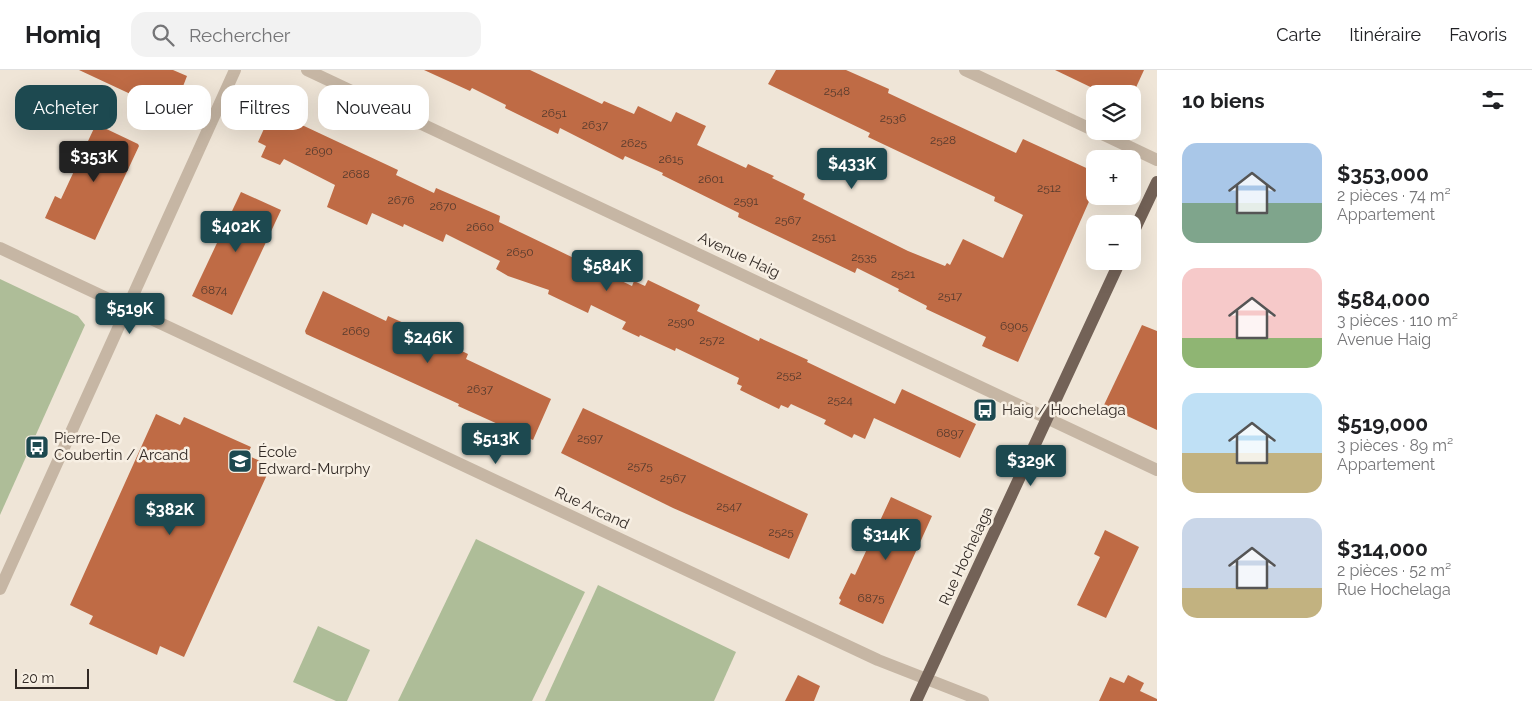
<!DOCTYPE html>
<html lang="fr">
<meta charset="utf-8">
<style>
:root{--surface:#fff;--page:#f2f2f2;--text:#202124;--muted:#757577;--line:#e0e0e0;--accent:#1d4950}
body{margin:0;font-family:Raleway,sans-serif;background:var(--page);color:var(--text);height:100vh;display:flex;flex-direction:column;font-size:19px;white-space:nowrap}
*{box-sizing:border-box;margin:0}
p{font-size:16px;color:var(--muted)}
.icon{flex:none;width:28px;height:28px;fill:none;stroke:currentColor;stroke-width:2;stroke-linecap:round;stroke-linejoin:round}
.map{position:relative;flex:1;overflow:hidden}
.side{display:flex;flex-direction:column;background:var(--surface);width:375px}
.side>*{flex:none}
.banner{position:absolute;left:15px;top:15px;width:475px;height:45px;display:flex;gap:10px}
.controls{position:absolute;left:1086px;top:15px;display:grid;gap:10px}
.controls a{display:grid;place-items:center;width:55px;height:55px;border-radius:10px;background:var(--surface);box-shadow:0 5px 20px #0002;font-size:25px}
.scale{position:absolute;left:15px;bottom:12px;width:74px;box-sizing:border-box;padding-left:5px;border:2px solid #322a25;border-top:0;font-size:14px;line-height:18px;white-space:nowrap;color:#322a25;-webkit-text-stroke:4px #f7efe3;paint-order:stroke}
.price{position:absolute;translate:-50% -42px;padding:0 11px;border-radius:5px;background:var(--accent);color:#fff;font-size:16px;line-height:32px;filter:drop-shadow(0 1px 2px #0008)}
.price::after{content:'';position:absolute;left:50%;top:30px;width:15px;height:11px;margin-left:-8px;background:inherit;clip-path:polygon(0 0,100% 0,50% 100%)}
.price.selected{background:#222;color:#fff}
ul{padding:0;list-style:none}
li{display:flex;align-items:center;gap:15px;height:125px;padding:0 25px}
li span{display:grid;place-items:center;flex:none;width:140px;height:100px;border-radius:15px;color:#555}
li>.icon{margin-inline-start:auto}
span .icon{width:60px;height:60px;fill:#fffc;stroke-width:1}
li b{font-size:21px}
h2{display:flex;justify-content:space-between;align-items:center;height:60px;padding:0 25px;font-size:21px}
.tag{padding:0 18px;border-radius:15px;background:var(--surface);box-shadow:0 5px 20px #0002;font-size:18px;line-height:45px}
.tag.selected{background:var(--accent);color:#fff}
header{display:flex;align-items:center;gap:30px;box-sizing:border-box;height:70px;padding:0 25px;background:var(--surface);border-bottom:1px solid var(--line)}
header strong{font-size:24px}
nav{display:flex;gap:28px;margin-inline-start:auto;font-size:18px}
.search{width:350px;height:45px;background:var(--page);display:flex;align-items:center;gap:12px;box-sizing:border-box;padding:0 18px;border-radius:15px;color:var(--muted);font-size:19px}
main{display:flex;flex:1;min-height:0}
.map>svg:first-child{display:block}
</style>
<header>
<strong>Homiq</strong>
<div class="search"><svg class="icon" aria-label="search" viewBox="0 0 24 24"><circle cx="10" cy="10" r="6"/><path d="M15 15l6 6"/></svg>Rechercher</div>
<nav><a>Carte</a><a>Itinéraire</a><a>Favoris</a></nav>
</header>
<main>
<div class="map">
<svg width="1157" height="631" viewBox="0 0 1157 631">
<rect width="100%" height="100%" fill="#efe5d7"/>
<g fill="#aebd98">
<path d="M0 209 78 246 85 255 0 445Z"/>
<path d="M476 469 585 522 532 631H398Z"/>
<path d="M598 515 736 582 714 631H545Z"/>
<path d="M318 556 370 580 347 631H336L293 612Z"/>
</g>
<g fill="#bf6b45">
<path d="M79 0H173L187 6 177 32 158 26 154 35Z"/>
<path d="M424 0H530L602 34 604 31 634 44 638 36 671 52 676 42 706 56 697 75 746 98 748 94 774 106 772 108 805 124 803 129 908 181 945 196 947 193 950 195 963 169 1003 188 1023 145 994 131 995 127 868 67 870 63 768 14 776 0H846L889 19 888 23 1016 83 1023 69 1095 102V118L1018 292 982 276 986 267 926 239 927 236 898 221 899 219 857 198 855 203 738 147 739 143 662 105 663 103 625 86 623 90 560 58 558 64 505 38 506 35 472 18 470 21Z"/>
<path d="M1055 0H1144L1133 24H1105Z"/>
<path d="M272 41 398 100 396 105 434 123 436 118 500 146 499 152 632 216 634 211 645 216 648 210 700 235 697 241 759 271 760 268 808 290 807 292 895 334 902 319 976 354 960 388 874 348 865 369 854 364 852 368 824 354 826 350 791 334 788 338 781 335 779 339 740 320 742 316 737 314 739 308 676 278 675 281 640 265 639 267 622 259 626 252 591 235 588 243 548 224 549 220 508 206 496 199 500 191 446 164 443 172 404 154 403 157 372 143 367 155 327 137 335 115 284 89 280 95 261 87 266 76 258 72Z"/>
<path d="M96 54 138 74 139 76 95 170 45 148 55 126 61 129Z"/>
<path d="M241 122 281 140 232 245 192 226Z"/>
<path d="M323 221 386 251 388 246 406 254 468 284 466 289 551 329 533 370 458 336 459 334 306 264 305 261Z"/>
<path d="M1142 255 1157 261V360L1104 335Z"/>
<path d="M583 338 808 444 789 489 673 438 561 383Z"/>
<path d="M156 344 180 355 184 347 251 377 247 385 271 396 184 587 160 576 157 585 89 554 93 546 70 535Z"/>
<path d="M891 427 932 446 883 554 839 534 841 530 839 528 851 503 855 505Z"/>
<path d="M1105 460 1139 477 1106 548 1077 535 1100 487 1094 484Z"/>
<path d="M798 605 820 616 814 631H785Z"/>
<path d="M1128 605 1144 613 1140 621 1157 629V631H1099L1110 607 1124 613Z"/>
</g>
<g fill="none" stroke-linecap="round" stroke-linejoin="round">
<g stroke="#c6b6a4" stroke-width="12">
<path d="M307 0 1157 400"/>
<path d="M965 0 1095 61"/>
<path d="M1096 61 1157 90"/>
<path d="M0 178 878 590 983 631"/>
<path d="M0 519 235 0"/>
</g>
<g stroke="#736257" stroke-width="12">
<path d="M1132 165 1157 112"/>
<path d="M916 631 1120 191"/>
</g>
</g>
<defs>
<g id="bus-square" transform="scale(1.25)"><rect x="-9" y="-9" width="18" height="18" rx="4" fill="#1d4950" stroke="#f7efe3"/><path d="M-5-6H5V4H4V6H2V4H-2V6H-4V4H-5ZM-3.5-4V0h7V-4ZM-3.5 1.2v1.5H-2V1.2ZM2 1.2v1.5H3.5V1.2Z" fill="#fff"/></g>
<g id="school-square" transform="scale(1.25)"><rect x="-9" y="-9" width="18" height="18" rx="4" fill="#1d4950" stroke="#f7efe3"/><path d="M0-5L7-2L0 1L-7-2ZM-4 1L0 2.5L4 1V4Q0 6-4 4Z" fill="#fff"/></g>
</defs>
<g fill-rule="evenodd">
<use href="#bus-square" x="985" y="340"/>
<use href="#bus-square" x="37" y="377"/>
<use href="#school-square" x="240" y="391"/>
</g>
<g text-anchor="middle" stroke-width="5" stroke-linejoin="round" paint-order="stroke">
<g font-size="12" fill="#553a2d">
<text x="837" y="25">2548</text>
<text x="554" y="47">2651</text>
<text x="893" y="52">2536</text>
<text x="595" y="59">2637</text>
<text x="943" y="74">2528</text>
<text x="634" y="77">2625</text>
<text x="319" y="85">2690</text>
<text x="671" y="93">2615</text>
<text x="356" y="108">2688</text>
<text x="711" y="113">2601</text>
<text x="1049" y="122">2512</text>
<text x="401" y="134">2676</text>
<text x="746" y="135">2591</text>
<text x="443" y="140">2670</text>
<text x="788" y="154">2567</text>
<text x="480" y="161">2660</text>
<text x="824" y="171">2551</text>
<text x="520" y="186">2650</text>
<text x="864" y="191">2535</text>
<text x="903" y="208">2521</text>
<text x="214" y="224">6874</text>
<text x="950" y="230">2517</text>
<text x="681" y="256">2590</text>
<text x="1014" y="260">6905</text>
<text x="356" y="265">2669</text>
<text x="712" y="274">2572</text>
<text x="789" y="309">2552</text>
<text x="480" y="323">2637</text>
<text x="840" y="334">2524</text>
<text x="950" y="367">6897</text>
<text x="590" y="372">2597</text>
<text x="640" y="400">2575</text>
<text x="673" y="412">2567</text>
<text x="729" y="440">2547</text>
<text x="781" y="466">2525</text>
<text x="871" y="532">6875</text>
</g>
<g font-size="15" fill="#322a25" stroke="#f7efe3">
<text transform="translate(739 185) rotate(25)" y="5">Avenue Haig</text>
<text transform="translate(592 438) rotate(25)" y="5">Rue Arcand</text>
<text transform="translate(966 486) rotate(-65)" y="5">Rue Hochelaga</text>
</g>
<g font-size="15" fill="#322a25" stroke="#f7efe3" text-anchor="start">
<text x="1002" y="345">Haig / Hochelaga</text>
<text x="54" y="373">Pierre-De<tspan x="54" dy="17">Coubertin / Arcand</tspan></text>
<text x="258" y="387">École<tspan x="258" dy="17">Edward-Murphy</tspan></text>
</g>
</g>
</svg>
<div class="controls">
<a><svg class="icon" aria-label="layers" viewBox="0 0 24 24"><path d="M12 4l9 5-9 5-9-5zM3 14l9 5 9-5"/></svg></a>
<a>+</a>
<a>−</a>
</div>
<div class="scale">20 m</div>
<b class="price selected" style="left:94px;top:113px">$353K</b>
<b class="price" style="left:852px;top:120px">$433K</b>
<b class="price" style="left:236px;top:183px">$402K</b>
<b class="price" style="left:607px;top:222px">$584K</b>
<b class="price" style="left:130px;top:265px">$519K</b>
<b class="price" style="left:428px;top:294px">$246K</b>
<b class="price" style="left:496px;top:395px">$513K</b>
<b class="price" style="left:1031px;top:417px">$329K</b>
<b class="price" style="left:170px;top:466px">$382K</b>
<b class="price" style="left:886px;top:491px">$314K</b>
<div class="banner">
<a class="tag selected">Acheter</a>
<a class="tag">Louer</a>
<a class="tag">Filtres</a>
<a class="tag">Nouveau</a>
</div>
</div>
<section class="side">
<h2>10 biens<svg class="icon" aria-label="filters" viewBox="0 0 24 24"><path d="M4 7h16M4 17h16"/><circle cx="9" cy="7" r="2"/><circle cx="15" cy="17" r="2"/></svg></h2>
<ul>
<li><span style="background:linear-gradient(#a9c7e8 60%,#7fa58c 0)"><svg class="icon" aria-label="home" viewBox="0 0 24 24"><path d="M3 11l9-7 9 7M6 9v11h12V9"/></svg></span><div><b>$353,000</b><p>2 pièces · 74 m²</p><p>Appartement</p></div></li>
<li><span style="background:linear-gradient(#f6c9c9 70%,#8fb573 0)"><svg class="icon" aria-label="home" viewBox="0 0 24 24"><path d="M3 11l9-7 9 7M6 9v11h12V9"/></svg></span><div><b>$584,000</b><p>3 pièces · 110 m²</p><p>Avenue Haig</p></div></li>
<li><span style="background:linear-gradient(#bfe0f5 60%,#c2b280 0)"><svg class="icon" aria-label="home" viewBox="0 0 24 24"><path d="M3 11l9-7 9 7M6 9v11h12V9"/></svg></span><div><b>$519,000</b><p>3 pièces · 89 m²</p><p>Appartement</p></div></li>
<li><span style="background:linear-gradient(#c9d6e8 70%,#c2b280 0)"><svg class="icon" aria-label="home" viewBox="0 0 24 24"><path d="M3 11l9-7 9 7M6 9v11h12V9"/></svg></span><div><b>$314,000</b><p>2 pièces · 52 m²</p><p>Rue Hochelaga</p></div></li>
</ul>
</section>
</main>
